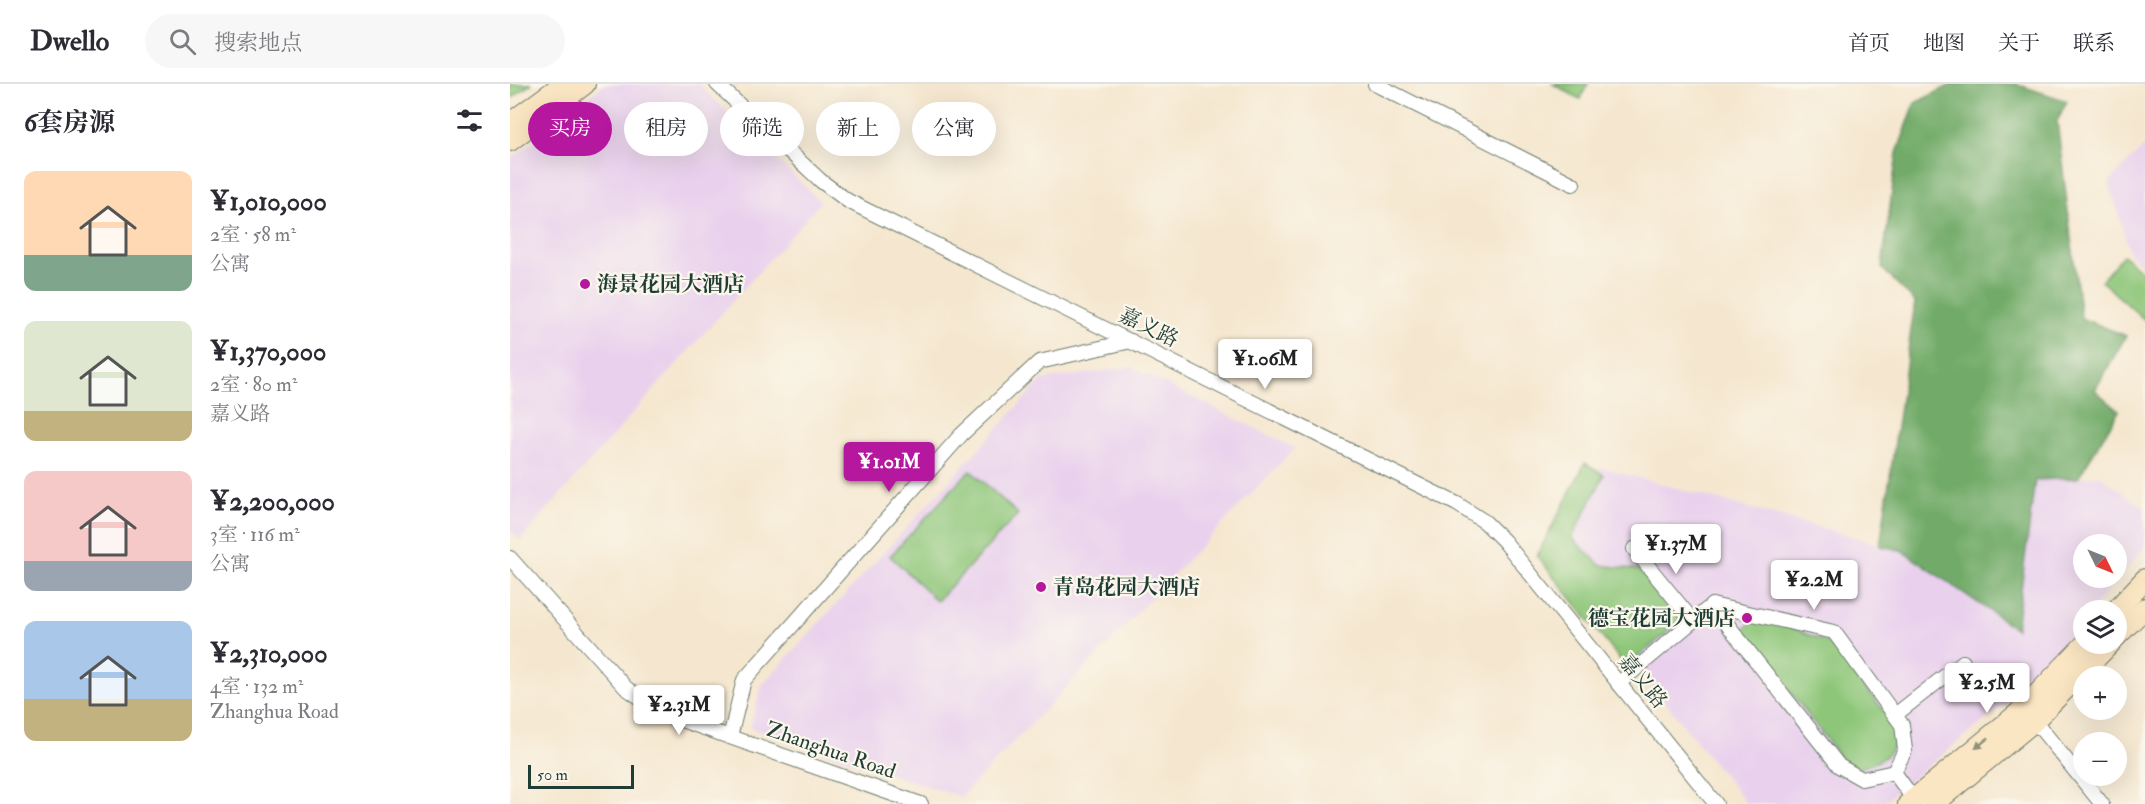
<!DOCTYPE html>
<html lang="zh">
<meta charset="utf-8">
<style>
:root{--surface:#fff;--page:#f7f7f7;--text:#2b2b33;--muted:#7c7c81;--line:#e1e1e2;--accent:#b5179e}
body{margin:0;font-family:"IM FELL Double Pica","Noto Serif SC",serif;background:var(--page);color:var(--text);height:100vh;display:flex;flex-direction:column;font-size:22px;white-space:nowrap}
*{box-sizing:border-box;margin:0}
p{font-size:20px;color:var(--muted)}
.icon{flex:none;width:33px;height:33px;fill:none;stroke:currentColor;stroke-width:2;stroke-linecap:round;stroke-linejoin:round}
.map{position:relative;flex:1;overflow:hidden}
.sheet{display:flex;flex-direction:column;background:var(--surface);width:510px}
.sheet>*{flex:none}
.top-card{position:absolute;left:18px;top:18px;width:570px;height:54px;display:flex;gap:12px}
.needle{width:39px;rotate:133deg}
.tools{position:absolute;left:1563px;top:450px;display:grid;gap:12px}
.tools a{display:grid;place-items:center;width:54px;height:54px;border-radius:50%;background:var(--surface);box-shadow:0 6px 24px #0002;font-size:30px}
.scale{position:absolute;left:18px;bottom:15px;width:106px;box-sizing:border-box;padding-left:6px;border:3px solid #1f3d34;border-top:0;font-size:16px;line-height:21px;white-space:nowrap;color:#1f3d34;-webkit-text-stroke:4px #fbf7ec;paint-order:stroke}
.price{position:absolute;translate:-50% -51px;padding:0 14px;border-radius:6px;background:#fff;color:#222;font-size:20px;line-height:39px;filter:drop-shadow(0 2px 3px #0008)}
.price::after{content:'';position:absolute;left:50%;top:36px;width:18px;height:14px;margin-left:-9px;background:inherit;clip-path:polygon(0 0,100% 0,50% 100%)}
.price.on{background:var(--accent);color:#fff}
ul{padding:0;list-style:none}
li{display:flex;align-items:center;gap:18px;height:150px;padding:0 24px}
li span{display:grid;place-items:center;flex:none;width:168px;height:120px;border-radius:12px;color:#555}
li>.icon{margin-inline-start:auto}
span .icon{width:72px;height:72px;fill:#fffc;stroke-width:1}
li b{font-size:26px}
h2{display:flex;justify-content:space-between;align-items:center;height:72px;padding:0 24px;font-size:26px}
.tag{padding:0 21px;border-radius:27px;background:var(--surface);box-shadow:0 6px 24px #0002;font-size:21px;line-height:54px}
.tag.on{background:var(--accent);color:#fff}
header{display:flex;align-items:center;gap:36px;box-sizing:border-box;height:84px;padding:0 30px;background:var(--surface);border-bottom:2px solid var(--line)}
header strong{font-size:28px}
nav{display:flex;gap:33px;margin-inline-start:auto;font-size:21px}
.search{width:420px;height:54px;background:var(--page);display:flex;align-items:center;gap:15px;box-sizing:border-box;padding:0 21px;border-radius:33px;color:var(--muted);font-size:22px}
main{display:flex;flex:1;min-height:0}
.map>svg:first-child{display:block}
</style>
<header>
<strong>Dwello</strong>
<div class="search"><svg class="icon" aria-label="search" viewBox="0 0 24 24"><circle cx="10" cy="10" r="6"/><path d="M15 15l6 6"/></svg>搜索地点</div>
<nav><a>首页</a><a>地图</a><a>关于</a><a>联系</a></nav>
</header>
<main>
<section class="sheet">
<h2>6套房源<svg class="icon" aria-label="filters" viewBox="0 0 24 24"><path d="M4 7h16M4 17h16"/><circle cx="9" cy="7" r="2"/><circle cx="15" cy="17" r="2"/></svg></h2>
<ul>
<li><span style="background:linear-gradient(#ffd9b3 70%,#7fa58c 0)"><svg class="icon" aria-label="home" viewBox="0 0 24 24"><path d="M3 11l9-7 9 7M6 9v11h12V9"/></svg></span><div><b>¥1,010,000</b><p>2室 · 58 m²</p><p>公寓</p></div></li>
<li><span style="background:linear-gradient(#dfe7d0 75%,#c2b280 0)"><svg class="icon" aria-label="home" viewBox="0 0 24 24"><path d="M3 11l9-7 9 7M6 9v11h12V9"/></svg></span><div><b>¥1,370,000</b><p>2室 · 80 m²</p><p>嘉义路</p></div></li>
<li><span style="background:linear-gradient(#f6c9c9 75%,#9aa5b1 0)"><svg class="icon" aria-label="home" viewBox="0 0 24 24"><path d="M3 11l9-7 9 7M6 9v11h12V9"/></svg></span><div><b>¥2,200,000</b><p>3室 · 116 m²</p><p>公寓</p></div></li>
<li><span style="background:linear-gradient(#a9c7e8 65%,#c2b280 0)"><svg class="icon" aria-label="home" viewBox="0 0 24 24"><path d="M3 11l9-7 9 7M6 9v11h12V9"/></svg></span><div><b>¥2,310,000</b><p>4室 · 132 m²</p><p>Zhanghua Road</p></div></li>
</ul>
</section>
<div class="map">
<svg width="1635" height="720" viewBox="0 0 1635 720">
<rect width="100%" height="100%" fill="#fbf7ec"/>
<filter id="ink" filterUnits="userSpaceOnUse"><feTurbulence type="fractalNoise" baseFrequency=".0167" numOctaves="2"/><feDisplacementMap in="SourceGraphic" scale="12" xChannelSelector="R" yChannelSelector="G"/><feConvolveMatrix kernelMatrix="1 2 1 2 8 2 1 2 1" color-interpolation-filters="sRGB"/></filter>
<filter id="wash" filterUnits="userSpaceOnUse"><feTurbulence type="fractalNoise" baseFrequency=".008" numOctaves="4" result="noise"/><feDisplacementMap in="SourceGraphic" scale="24" xChannelSelector="R" yChannelSelector="G"/><feGaussianBlur stdDeviation="1.35" result="paint"/><feColorMatrix in="noise" values="0 0 0 0 0 0 0 0 0 0 0 0 0 0 0 0 0 1.4 0 .05"/><feComposite in="paint" operator="in"/></filter>
<g filter="url(#wash)">
<rect width="100%" height="100%" fill="#f5e7cf"/>
<g fill="#e9d1ed" fill-rule="evenodd">
<path d="M94 0H188L311 118 10 456 0 445V75L63 28Z"/>
<path d="M1635 61V183L1620 170 1599 98Z"/>
<path d="M621 283 785 364 451 713 240 644 252 601 532 296Z"/>
<path d="M1090 383 1391 466 1505 545 1525 395 1591 392 1635 425V463L1581 526H1574L1573 535 1510 608 1371 720H1237L1038 473ZM1574 460H1606V494H1574Z"/>
</g>
<g fill="#8ec679" stroke="#568256" stroke-width="1.5">
<path d="M0 0H21L0 15Z"/>
<path d="M1043 0H1078L1070 15Z"/>
<path d="M1613 171 1635 190V236L1591 197Z"/>
<path d="M1075 379 1094 391 1062 454 1090 481 1130 486 1172 536 1116 583 1027 472Z"/>
<path d="M460 386 508 430 427 517 380 472Z"/>
<path d="M1250 531 1319 559 1387 643C1388 670 1371 678 1347 685L1333 677 1233 546Z"/>
</g>
<path fill="#72ab69" stroke="#48744e" stroke-width="1.5" d="M1443 0H1506L1557 17 1547 37 1571 234 1616 252 1585 306 1609 327 1568 394 1525 396 1506 545 1391 466 1370 462 1405 218 1372 184 1387 69 1405 19Z"/>
</g>
<g filter="url(#ink)">
<g fill="none" stroke-linecap="round" stroke-linejoin="round">
<g stroke="#6a786a" stroke-width="16">
<g id="street">
<path d="M207 0 311 97 338 117 947 420 975 438 994 457 1206 720"/>
<path d="M865 0 1063 100"/>
<path d="M1124 465 1183 537"/>
<path d="M0 474 116 604 154 630 411 720"/>
<path d="M1202 521 1329 682 1352 695 1384 688"/>
<path d="M1108 600 1202 521 1324 548 1392 641 1395 666 1384 688 1407 720"/>
<path d="M1519 630 1592 720"/>
<path d="M1385 631 1453 578"/>
<path d="M220 653 234 596 451 351 529 278 621 257"/>
</g>
</g>
<g stroke="#6a786a" stroke-width="22">
<g id="secondary">
<path d="M0 39 53 0"/>
<path d="M0 57 75 0"/>
<path d="M1606 526 1635 495"/>
<path d="M1606 553 1635 524"/>
<path d="M1398 720 1512 626 1575 560"/>
<path d="M1424 720 1522 639 1600 560"/>
</g>
</g>
<use href="#street" stroke="#fff" stroke-width="14"/>
<use href="#secondary" stroke="#fbe6c3" stroke-width="20"/>
</g>
<defs><path id="oneway-solid" d="M-6-.8H1V-3.2L6.5 0L1 3.2V.8H-6Z" transform="scale(1.5)"/></defs>
<use fill="#8d927c" href="#oneway-solid" transform="translate(1472 659) rotate(141)"/>
</g>
<g fill="#b5179e" stroke="#fbf7ec" stroke-width="2">
<circle cx="75" cy="200" r="6"/>
<circle cx="531" cy="503" r="6"/>
<circle cx="1237" cy="534" r="6"/>
</g>
<g text-anchor="middle" stroke-width="4.5" stroke-linejoin="round" paint-order="stroke">
<g font-size="21" font-weight="bold" fill="#1f3d34" stroke="#fbf7ec" text-anchor="start">
<text x="87" y="207">海景花园大酒店</text>
<text x="543" y="510">青岛花园大酒店</text>
<text x="1225" y="541" text-anchor="end">德宝花园大酒店</text>
</g>
<g font-size="21" fill="#1f3d34" stroke="#fbf7ec">
<text transform="translate(639 243) rotate(26)" y="7">嘉义路</text>
<text transform="translate(1133 597) rotate(51)" y="7">嘉义路</text>
<text transform="translate(321 666) rotate(19)" y="7">Zhanghua Road</text>
</g>
</g>
</svg>
<div class="tools">
<a><svg class="needle" viewBox="-14 -14 28 28"><path d="M0-13l5 13h-10z" fill="#e53935"/><path d="M0 13l5-13h-10z" fill="#7c7c81"/></svg></a>
<a><svg class="icon" aria-label="layers" viewBox="0 0 24 24"><path d="M12 4l9 5-9 5-9-5zM3 14l9 5 9-5"/></svg></a>
<a>+</a>
<a>−</a>
</div>
<div class="scale">50 m</div>
<b class="price" style="left:755px;top:306px">¥1.06M</b>
<b class="price on" style="left:379px;top:409px">¥1.01M</b>
<b class="price" style="left:1166px;top:491px">¥1.37M</b>
<b class="price" style="left:1304px;top:527px">¥2.2M</b>
<b class="price" style="left:1477px;top:630px">¥2.5M</b>
<b class="price" style="left:169px;top:652px">¥2.31M</b>
<div class="top-card">
<a class="tag on">买房</a>
<a class="tag">租房</a>
<a class="tag">筛选</a>
<a class="tag">新上</a>
<a class="tag">公寓</a>
</div>
</div>
</main>
